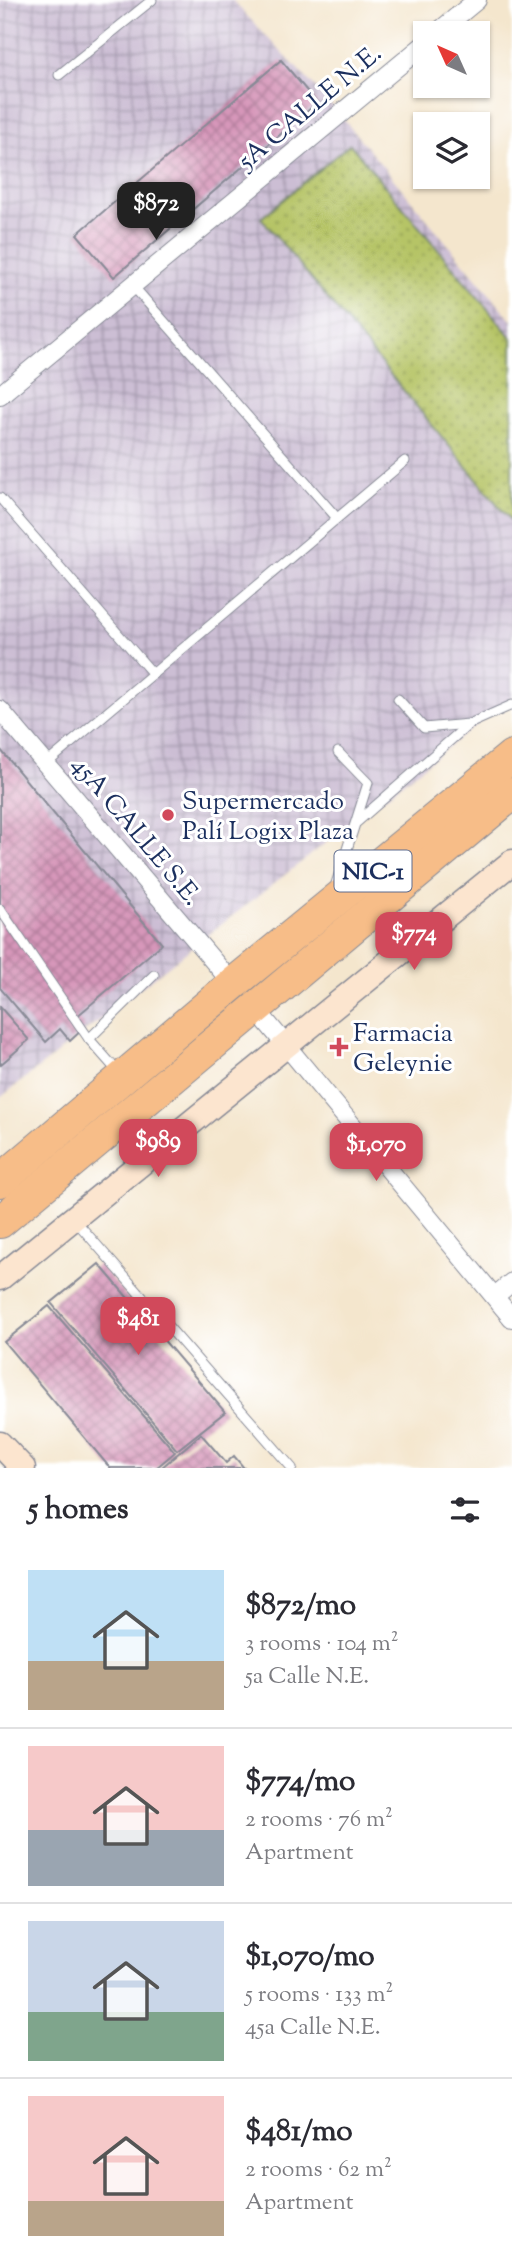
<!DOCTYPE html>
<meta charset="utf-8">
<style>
:root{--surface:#fff;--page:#f7f7f7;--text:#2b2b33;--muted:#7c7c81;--line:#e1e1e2;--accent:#d1495b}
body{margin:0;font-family:"Sorts Mill Goudy",serif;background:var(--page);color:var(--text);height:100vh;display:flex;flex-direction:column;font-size:26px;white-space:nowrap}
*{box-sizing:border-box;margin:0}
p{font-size:23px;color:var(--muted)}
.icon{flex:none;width:38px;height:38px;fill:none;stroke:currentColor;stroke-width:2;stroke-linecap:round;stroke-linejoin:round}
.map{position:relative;height:1468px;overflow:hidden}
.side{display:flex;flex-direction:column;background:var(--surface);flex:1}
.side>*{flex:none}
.needle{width:46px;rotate:315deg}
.fabs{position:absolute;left:413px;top:21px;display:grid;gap:14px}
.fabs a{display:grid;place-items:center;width:77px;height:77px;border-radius:0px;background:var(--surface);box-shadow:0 2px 5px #0004;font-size:35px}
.price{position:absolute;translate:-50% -60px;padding:0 16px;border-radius:14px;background:var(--accent);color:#fff;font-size:23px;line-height:46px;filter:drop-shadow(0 2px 4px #0008)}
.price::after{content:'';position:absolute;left:50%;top:42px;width:21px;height:16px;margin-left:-10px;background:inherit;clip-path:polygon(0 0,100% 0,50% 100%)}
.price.active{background:#222;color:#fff}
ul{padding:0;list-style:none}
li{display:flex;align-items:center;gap:21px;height:175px;padding:0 28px}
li+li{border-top:2px solid var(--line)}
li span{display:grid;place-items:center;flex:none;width:196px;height:140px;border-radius:0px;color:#555}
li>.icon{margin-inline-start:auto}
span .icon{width:84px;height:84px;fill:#fffc;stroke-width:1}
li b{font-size:30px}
h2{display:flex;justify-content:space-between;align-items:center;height:84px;padding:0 28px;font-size:30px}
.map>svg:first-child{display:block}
</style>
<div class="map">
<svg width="512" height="1468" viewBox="0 0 512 1468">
<defs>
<pattern id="industrial-grid" width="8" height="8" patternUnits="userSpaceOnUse" patternTransform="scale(1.75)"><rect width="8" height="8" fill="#ccbed4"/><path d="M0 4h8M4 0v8" fill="none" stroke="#a59baf"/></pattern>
<pattern id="grass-dots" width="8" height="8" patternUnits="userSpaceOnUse" patternTransform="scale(1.75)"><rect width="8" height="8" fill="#b6c466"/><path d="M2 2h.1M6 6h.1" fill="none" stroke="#93a057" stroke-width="1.8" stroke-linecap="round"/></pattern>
<pattern id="building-cross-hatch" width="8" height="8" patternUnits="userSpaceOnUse" patternTransform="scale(1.75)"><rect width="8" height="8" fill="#d797ba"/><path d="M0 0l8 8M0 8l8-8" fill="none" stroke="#ae7c9a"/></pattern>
</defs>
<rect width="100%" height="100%" fill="#fff"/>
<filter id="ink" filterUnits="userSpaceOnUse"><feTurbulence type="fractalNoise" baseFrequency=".0143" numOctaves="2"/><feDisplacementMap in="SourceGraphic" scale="14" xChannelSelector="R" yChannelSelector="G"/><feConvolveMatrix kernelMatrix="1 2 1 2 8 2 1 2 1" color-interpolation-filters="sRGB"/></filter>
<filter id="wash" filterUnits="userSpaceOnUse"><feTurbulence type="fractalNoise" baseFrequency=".00686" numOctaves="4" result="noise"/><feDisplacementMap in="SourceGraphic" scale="28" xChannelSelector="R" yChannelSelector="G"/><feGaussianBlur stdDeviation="1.57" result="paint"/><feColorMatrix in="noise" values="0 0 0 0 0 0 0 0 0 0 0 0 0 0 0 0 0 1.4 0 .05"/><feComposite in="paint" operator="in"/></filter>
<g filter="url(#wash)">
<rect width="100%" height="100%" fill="#f4e6cd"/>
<path fill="url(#industrial-grid)" d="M0 0H232L329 102 512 321V697L0 1098Z"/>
<path fill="url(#grass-dots)" stroke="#687a62" stroke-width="2" d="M350 144 512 338V522L261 218Z"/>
<g id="blocks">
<g fill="url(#building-cross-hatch)">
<path d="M281 60 317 103 114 277 77 234Z"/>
<path d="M0 749 162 944 76 1017 85 1027 70 1041 60 1029 46 1042 0 988Z"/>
<path d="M0 1007 29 1040 0 1065Z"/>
<path d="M99 1264 225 1412 177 1450 51 1303Z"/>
<path d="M49 1306 175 1452 156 1468H110L4 1342Z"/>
<path d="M201 1434 226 1463 234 1456 244 1468H161Z"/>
</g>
</g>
</g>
<g filter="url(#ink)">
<use href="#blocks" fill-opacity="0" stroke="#888a96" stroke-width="2"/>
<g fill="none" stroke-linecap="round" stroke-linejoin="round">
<g stroke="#888a96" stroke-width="11">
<g id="lane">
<path d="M59 75 152 0"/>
<path d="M133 286 337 518"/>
<path d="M0 498 153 674"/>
<path d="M398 699 424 728 469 724 512 705"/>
<path d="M46 764 405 461"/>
<path d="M357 822 469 724"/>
<path d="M335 887 368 783 338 752"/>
<path d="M0 909 89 1039 119 1073"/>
<path d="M89 1039 154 975"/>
<path d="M75 1220 292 1468"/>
</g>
</g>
<g stroke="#888a96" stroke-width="20">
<g id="street">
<path d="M437 33 477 0"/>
<path d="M0 395 425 44"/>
<path d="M0 710 233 984"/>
<path d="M255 1008 512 1318"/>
<path d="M495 1296 512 1282"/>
</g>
</g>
<g stroke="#888a96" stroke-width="27">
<g id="secondary">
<path d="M0 1278 512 862"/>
<path d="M0 1444 23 1468"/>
</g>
</g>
<g stroke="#888a96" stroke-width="34">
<g id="highway">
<path d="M0 1181 233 984 512 756"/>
<path d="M0 1222 512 794"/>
</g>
</g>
<use href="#lane" stroke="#fff" stroke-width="9"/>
<use href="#street" stroke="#fff" stroke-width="18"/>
<use href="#secondary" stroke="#fce5cf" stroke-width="24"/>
<use href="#highway" stroke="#f7bd88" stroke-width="32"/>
</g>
</g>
<g fill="#d1495b" stroke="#fff" stroke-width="2.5">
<circle cx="168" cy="815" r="7"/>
<path d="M335.5 1036.5h7v7h7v7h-7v7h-7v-7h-7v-7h7z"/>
</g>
<g text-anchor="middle" stroke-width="6" stroke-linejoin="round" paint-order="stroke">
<rect fill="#fff" stroke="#5f6d8e" stroke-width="2" x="334.5" y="850.5" width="77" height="41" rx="5"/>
<g font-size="24" font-weight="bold" fill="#1b2f5e">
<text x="373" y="879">NIC-1</text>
</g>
<g font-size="26" fill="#1b2f5e" stroke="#fff">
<text transform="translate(309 106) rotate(-40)" y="9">5A CALLE N.E.</text>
<text transform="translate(137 830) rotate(50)" y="9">45A CALLE S.E.</text>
</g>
<g font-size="26" fill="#1b2f5e" stroke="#fff" text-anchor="start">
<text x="182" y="809">Supermercado<tspan x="182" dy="30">Palí Logix Plaza</tspan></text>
<text x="353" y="1041">Farmacia<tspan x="353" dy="30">Geleynie</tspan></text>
</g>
</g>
</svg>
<div class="fabs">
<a><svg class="needle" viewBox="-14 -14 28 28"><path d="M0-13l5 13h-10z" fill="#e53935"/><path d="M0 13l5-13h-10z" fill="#7c7c81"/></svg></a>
<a><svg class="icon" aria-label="layers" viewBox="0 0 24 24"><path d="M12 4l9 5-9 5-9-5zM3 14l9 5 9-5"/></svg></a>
</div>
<b class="price active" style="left:156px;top:242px">$872</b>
<b class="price" style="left:414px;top:972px">$774</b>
<b class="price" style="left:158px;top:1179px">$989</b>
<b class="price" style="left:376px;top:1183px">$1,070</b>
<b class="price" style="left:138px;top:1357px">$481</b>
</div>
<section class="side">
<h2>5 homes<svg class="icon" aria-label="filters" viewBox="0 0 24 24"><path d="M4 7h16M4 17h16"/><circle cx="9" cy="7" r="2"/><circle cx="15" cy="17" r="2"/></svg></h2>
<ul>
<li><span style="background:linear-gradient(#bfe0f5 65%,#b9a48a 0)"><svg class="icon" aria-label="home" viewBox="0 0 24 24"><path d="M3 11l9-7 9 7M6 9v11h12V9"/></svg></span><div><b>$872/mo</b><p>3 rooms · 104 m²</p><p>5a Calle N.E.</p></div></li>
<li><span style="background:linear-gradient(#f6c9c9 60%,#9aa5b1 0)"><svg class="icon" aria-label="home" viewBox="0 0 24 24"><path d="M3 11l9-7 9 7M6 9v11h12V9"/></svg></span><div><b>$774/mo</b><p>2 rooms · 76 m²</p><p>Apartment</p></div></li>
<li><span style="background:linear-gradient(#c9d6e8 65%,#7fa58c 0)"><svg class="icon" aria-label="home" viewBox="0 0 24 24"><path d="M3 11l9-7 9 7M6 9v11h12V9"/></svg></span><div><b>$1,070/mo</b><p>5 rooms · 133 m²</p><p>45a Calle N.E.</p></div></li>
<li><span style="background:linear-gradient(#f6c9c9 75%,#b9a48a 0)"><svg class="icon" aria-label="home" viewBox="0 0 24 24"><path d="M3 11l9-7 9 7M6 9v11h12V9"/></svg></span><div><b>$481/mo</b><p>2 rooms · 62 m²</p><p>Apartment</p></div></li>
</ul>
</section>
